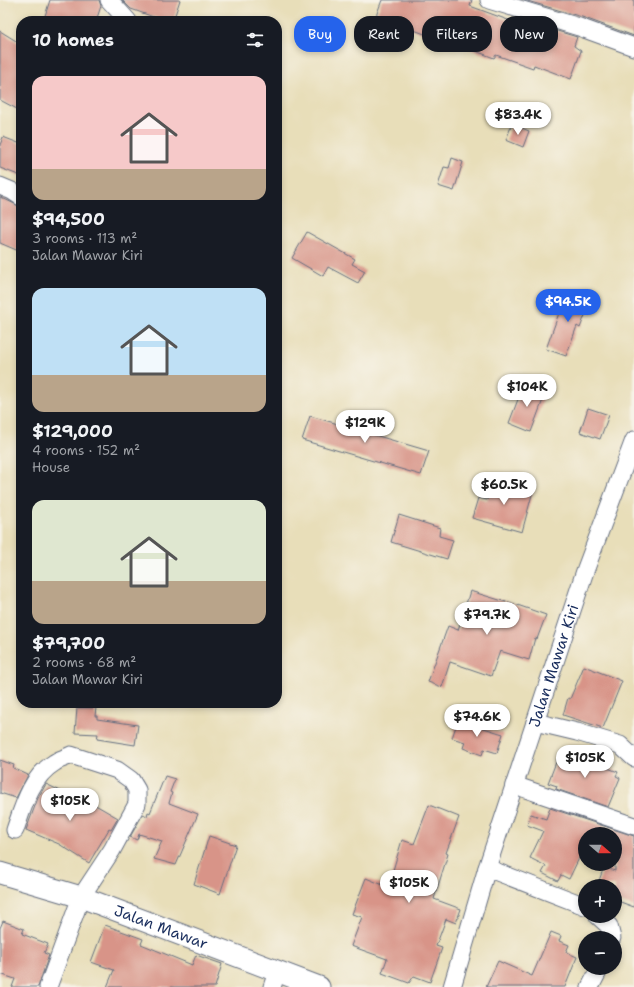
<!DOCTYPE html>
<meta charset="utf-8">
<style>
:root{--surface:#171b24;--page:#242831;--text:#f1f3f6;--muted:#9ea1a6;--accent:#2563eb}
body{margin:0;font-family:"Shantell Sans",sans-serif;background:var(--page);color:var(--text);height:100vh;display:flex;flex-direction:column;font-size:15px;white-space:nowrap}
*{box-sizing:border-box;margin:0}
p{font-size:13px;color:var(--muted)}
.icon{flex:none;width:22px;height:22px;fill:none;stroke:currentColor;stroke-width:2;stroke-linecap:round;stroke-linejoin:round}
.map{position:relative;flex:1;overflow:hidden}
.panel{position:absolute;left:16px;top:16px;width:266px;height:692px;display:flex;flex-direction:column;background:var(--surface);border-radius:16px;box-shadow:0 2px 6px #0003}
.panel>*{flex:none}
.hud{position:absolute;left:294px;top:16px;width:280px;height:36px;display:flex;gap:8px}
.needle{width:26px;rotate:110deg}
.fabs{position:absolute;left:578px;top:827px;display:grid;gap:8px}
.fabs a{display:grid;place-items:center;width:44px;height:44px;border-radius:50%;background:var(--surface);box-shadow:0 2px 6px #0003;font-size:20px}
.price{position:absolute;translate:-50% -34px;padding:0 9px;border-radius:14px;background:#fff;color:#222;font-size:13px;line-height:26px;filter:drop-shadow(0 1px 2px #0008)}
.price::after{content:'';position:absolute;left:50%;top:24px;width:12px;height:9px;margin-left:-6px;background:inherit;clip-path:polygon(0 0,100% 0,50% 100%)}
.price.active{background:var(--accent);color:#fff}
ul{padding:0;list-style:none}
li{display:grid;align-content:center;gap:8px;height:212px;padding:0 16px}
li span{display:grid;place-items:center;height:124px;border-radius:12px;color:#555}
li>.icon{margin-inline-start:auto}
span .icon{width:72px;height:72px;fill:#fffc;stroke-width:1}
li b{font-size:17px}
h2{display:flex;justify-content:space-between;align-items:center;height:48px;padding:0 16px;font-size:17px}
.pill{padding:0 14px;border-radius:16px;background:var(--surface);box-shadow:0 2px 6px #0003;font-size:14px;line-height:36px}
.pill.active{background:var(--accent);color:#fff}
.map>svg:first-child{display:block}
</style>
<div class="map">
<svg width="634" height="987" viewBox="0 0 634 987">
<rect width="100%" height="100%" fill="#f7f3e8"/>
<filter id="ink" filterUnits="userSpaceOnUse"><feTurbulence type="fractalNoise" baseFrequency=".025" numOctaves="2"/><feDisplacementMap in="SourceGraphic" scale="8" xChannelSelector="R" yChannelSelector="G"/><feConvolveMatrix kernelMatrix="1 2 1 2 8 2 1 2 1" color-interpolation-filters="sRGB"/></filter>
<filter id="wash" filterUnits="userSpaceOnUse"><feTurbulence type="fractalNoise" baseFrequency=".012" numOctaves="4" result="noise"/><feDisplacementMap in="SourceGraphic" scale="16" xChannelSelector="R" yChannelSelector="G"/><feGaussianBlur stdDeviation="0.9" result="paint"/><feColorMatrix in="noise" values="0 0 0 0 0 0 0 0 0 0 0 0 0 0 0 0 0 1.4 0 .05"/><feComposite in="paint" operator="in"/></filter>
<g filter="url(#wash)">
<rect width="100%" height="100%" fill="#e8deb9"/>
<g id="blocks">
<g fill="#d89488">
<path d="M50 0H99L101 6 96 21H51L44 19Z"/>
<path d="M122 0H180L173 21H165L131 9Z"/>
<path d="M382 0H472L470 6 516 23 518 19 577 37 574 46 581 51 571 79 534 65 533 68 496 55 494 58 431 34 430 36 376 16Z"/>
<path d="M524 0H634V36L582 17Z"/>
<path d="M0 31 21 44V102L17 109 0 100Z"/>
<path d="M512 124 529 131 523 147 506 140Z"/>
<path d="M3 137 21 144V176L0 168V145Z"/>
<path d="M452 158 463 162 454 191 438 186 444 167 449 168Z"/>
<path d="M0 197 21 207V252L0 243Z"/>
<path d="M307 232 355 259 352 264 365 271 358 283 328 267 323 276 292 258Z"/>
<path d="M567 291 591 300 580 328 577 326 566 356 546 349Z"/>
<path d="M525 381 537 385 534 393 544 397 531 432 509 423Z"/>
<path d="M588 408 609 415 600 439 580 432Z"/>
<path d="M310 416 345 426 348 417 374 425 371 434 429 451 421 475 302 440Z"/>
<path d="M492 480 533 491 522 532 472 518 478 498 487 500Z"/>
<path d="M399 515 440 528 439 536 453 540 447 559 391 542Z"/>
<path d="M470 591 506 602V601L546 615 537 639 535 638 529 660 500 651 491 676 450 662 442 687 428 682 448 626 458 630Z"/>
<path d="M584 666 622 681 603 728 563 715 568 698 570 699Z"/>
<path d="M77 708H96L95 716H97V719L138 725 135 745 97 739 98 734 75 733Z"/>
<path d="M458 720 503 734 497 753 484 749 482 755 463 748 465 742 452 738Z"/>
<path d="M566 752 618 772 616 776 620 778 608 807 556 789 557 786 548 783 558 757 564 758Z"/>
<path d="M0 760 14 765 13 768 28 775 16 798 0 793Z"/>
<path d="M165 776 175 779 170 792 172 793 169 803 198 814 176 865 154 859 162 841 139 834 137 840 130 837 143 814 147 816 148 812 150 813Z"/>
<path d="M46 784 83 802 85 799 118 818 111 830 109 829 89 863 59 844 26 830 38 798Z"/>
<path d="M429 805 459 817 446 853 448 854 434 899 461 909 456 923 446 919 436 946 442 948 430 982 414 976 409 983 382 973 387 959 351 946 362 917 352 914 366 878 388 887 402 840 414 844Z"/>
<path d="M550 808 634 836V907L615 900V886H597L604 867 615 871V834H585V853L582 852 569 879 561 875 558 881 542 873 546 866 530 858 543 831 527 825 531 814 546 819Z"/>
<path d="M209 836 236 845 220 894 194 884Z"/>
<path d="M3 921 24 929 22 934 48 944 44 953 49 955 38 987H12L15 979 0 974V928Z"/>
<path d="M105 925 143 939 141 944 192 965 196 955 222 964 215 987H107L114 970 91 962Z"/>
<path d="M551 932 561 936 559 941 569 945 566 952 577 957 565 987H486L498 961 532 976Z"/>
</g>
</g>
</g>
<g filter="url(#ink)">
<use href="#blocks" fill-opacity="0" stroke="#636c7e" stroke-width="1"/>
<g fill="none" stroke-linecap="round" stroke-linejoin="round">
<g stroke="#636c7e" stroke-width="19">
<g id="minor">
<path d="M109 0 128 21"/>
<path d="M489 0 579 27 634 47"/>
<path d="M0 186 12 191 21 197"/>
<path d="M535 722 577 732 620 745 634 758"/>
<path d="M514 785 634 826"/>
<path d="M15 830C23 807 31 777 54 763 59 759 66 758 71 755L117 770 131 780 137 790V804L112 850 81 897 48 987"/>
<path d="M487 868 585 906"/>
<path d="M598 916 609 926 612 938"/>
<path d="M272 987 277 972"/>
<path id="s1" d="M452 987 487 868 585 571 634 440"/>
<path d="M590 987 600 968"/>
</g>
</g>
<g stroke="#636c7e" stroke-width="23">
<g id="tertiary">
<path id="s2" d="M0 873 81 897 319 987"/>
</g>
</g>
<use href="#minor" stroke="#fff" stroke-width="17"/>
<use href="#tertiary" stroke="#fff" stroke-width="21"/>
</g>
</g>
<g text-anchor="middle" stroke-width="3" stroke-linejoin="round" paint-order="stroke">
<g font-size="15" fill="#1b2f5e" stroke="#f7f3e8">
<text dy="5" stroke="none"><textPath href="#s1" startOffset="337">Jalan Mawar Kiri</textPath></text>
<text dy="5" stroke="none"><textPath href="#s2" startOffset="170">Jalan Mawar</textPath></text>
</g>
</g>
</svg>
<div class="fabs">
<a><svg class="needle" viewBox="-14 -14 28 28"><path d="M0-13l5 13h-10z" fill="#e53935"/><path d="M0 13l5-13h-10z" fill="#9ea1a6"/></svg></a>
<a>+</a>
<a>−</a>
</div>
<b class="price" style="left:518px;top:136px">$83.4K</b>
<b class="price active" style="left:568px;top:323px">$94.5K</b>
<b class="price" style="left:527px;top:408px">$104K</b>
<b class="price" style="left:365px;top:444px">$129K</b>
<b class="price" style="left:504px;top:506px">$60.5K</b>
<b class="price" style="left:487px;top:636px">$79.7K</b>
<b class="price" style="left:477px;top:738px">$74.6K</b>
<b class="price" style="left:585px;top:779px">$105K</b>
<b class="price" style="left:70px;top:822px">$105K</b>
<b class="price" style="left:409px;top:904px">$105K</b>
<div class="hud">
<a class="pill active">Buy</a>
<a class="pill">Rent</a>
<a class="pill">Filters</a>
<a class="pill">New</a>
</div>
<section class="panel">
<h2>10 homes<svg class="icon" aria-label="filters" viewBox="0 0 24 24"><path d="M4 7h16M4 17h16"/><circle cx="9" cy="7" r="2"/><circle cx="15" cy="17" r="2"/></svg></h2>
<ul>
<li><span style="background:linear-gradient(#f6c9c9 75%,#b9a48a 0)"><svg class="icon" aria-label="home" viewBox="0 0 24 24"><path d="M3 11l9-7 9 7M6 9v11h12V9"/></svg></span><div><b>$94,500</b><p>3 rooms · 113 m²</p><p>Jalan Mawar Kiri</p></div></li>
<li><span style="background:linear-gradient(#bfe0f5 70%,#b9a48a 0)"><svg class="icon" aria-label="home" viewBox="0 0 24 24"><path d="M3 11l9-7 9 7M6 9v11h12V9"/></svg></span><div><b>$129,000</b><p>4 rooms · 152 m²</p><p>House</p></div></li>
<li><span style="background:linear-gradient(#dfe7d0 65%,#b9a48a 0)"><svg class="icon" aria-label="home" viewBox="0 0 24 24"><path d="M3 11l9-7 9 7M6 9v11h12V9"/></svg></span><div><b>$79,700</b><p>2 rooms · 68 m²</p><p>Jalan Mawar Kiri</p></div></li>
</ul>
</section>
</div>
